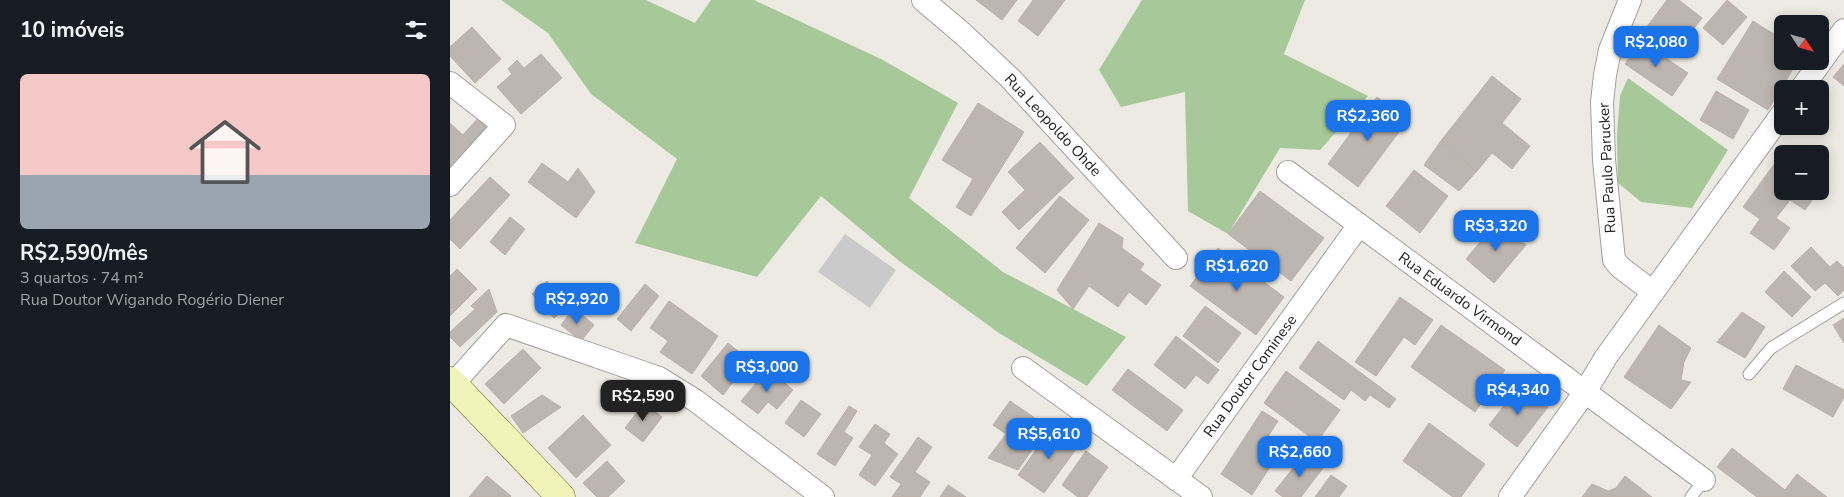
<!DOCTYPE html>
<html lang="pt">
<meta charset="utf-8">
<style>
:root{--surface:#171b24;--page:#242831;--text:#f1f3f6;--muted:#9ea1a6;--line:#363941;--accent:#1a73e8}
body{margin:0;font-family:"Nunito Sans",sans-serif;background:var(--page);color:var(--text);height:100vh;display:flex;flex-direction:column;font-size:19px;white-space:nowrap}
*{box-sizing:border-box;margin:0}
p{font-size:16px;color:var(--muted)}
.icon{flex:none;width:28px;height:28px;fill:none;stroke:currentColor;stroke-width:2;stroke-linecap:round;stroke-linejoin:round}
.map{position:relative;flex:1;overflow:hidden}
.details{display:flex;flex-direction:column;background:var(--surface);width:450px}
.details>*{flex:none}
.needle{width:32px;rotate:126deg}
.fabs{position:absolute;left:1324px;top:15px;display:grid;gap:10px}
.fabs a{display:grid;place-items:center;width:55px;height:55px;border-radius:8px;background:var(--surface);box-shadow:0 2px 12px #0003;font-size:25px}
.price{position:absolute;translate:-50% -42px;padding:0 11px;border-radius:10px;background:var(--accent);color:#fff;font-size:16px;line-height:32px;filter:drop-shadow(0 1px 2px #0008)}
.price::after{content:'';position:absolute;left:50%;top:30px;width:15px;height:11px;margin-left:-8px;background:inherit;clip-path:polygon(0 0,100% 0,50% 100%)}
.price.selected{background:#222;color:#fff}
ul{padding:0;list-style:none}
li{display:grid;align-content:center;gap:10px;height:265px;padding:0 20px}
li+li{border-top:1px solid var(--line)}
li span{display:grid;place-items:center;height:155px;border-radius:8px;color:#555}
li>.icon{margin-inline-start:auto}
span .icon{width:90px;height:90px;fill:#fffc;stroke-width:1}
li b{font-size:21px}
h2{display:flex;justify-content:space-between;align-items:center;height:60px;padding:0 20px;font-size:21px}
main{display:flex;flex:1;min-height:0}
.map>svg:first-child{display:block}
</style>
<main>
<section class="details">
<h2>10 imóveis<svg class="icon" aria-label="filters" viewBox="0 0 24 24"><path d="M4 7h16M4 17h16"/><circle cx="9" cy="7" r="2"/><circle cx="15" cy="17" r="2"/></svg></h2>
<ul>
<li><span style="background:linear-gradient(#f6c9c9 65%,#9aa5b1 0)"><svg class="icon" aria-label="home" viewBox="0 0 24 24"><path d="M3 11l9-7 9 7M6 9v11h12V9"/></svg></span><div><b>R$2,590/mês</b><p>3 quartos · 74 m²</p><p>Rua Doutor Wigando Rogério Diener</p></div></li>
</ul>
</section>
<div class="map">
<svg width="1394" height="497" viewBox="0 0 1394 497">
<rect width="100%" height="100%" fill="#edeae3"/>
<path fill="#cacaca" d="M395 234 446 270 420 308 368 272Z"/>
<g fill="#a7c99a">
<path d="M51 0H196L245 23 261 0H304L431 59 508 103 459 198 553 272 676 337 637 386 549 333 448 260 371 196 307 277 185 243 227 159 141 94 98 33Z"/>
<path d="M692 0H855L834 54 918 96 870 150 830 148 778 234 738 211 735 92 671 107 649 70Z"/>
<path d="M1178 78 1278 150 1242 208 1191 202 1168 183 1167 135 1170 96Z"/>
</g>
<g fill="#bdb6b0" stroke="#bdb1a6">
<path d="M526 0H567L552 20Z"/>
<path d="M583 0H615L588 36 568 21Z"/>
<path d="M1217 0H1229L1252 18 1227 51 1196 28Z"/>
<path d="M1277 0 1297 17 1273 45 1253 28Z"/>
<path d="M1303 21 1332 39V61H1348L1318 110 1267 79Z"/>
<path d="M22 27 51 59 25 83 0 56V47Z"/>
<path d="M1191 41 1238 73 1222 96 1175 64Z"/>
<path d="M91 54 112 78 71 114 47 87 62 74 58 69 67 60 74 68Z"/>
<path d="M1394 64V86L1383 77Z"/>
<path d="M1042 76 1071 99 1052 123 1080 146 1062 169 1042 153 1027 171 990 142Z"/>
<path d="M1266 91 1299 110 1283 139 1250 120Z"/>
<path d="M927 97 958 120 908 187 878 164Z"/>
<path d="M528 103 574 132 521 216 506 207 523 179 492 160Z"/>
<path d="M29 117 39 127 0 171V123L13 135Z"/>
<path d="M590 142 624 178 569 230 552 212 575 190 558 172Z"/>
<path d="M990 142 1027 171 1009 191 974 165Z"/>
<path d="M1333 152 1334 154H1332V191L1368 192 1355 210 1340 200 1326 218 1340 228 1324 250 1300 233 1310 219 1293 207Z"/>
<path d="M92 163 118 182 128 168 145 192 126 218 78 182Z"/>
<path d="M964 170 998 196 970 233 936 206Z"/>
<path d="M40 177 60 195 10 249 0 239V220Z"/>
<path d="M810 191 874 238 841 281 778 234Z"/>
<path d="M610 196 639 220 595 273 566 248Z"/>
<path d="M60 217 75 229 55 255 40 242Z"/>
<path d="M1047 222 1076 245 1044 283 1016 259Z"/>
<path d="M649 223 673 238 672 248 694 264 690 270 711 285 696 305 679 292 668 307 639 286 623 309 607 290Z"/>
<path d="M1361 247 1380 267 1387 261 1394 268V290L1388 296 1375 283 1365 291 1341 266Z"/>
<path d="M768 248 834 297 806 335 740 286Z"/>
<path d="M7 269 27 289 0 316V276Z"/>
<path d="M1334 271 1361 297 1342 317 1315 292Z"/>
<path d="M97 281 119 306 104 318 82 294Z"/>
<path d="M195 284 209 296 181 331 167 319Z"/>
<path d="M39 289 47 312 10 347 0 337V332L25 309 21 306Z"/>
<path d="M950 297 983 320 965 345 954 337 926 376 905 362Z"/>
<path d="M219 301 268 336 242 374 210 352 218 341 200 328Z"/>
<path d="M755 306 791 333 768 363 733 336Z"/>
<path d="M124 308 144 325 131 341 111 325Z"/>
<path d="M1292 312 1315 327 1295 358 1267 342Z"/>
<path d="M1394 318V343L1383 325Z"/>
<path d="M991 325 1055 370 1025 412 961 367Z"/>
<path d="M1209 325 1241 348 1234 362 1231 380 1241 382 1221 409 1174 377Z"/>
<path d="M726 336 769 370 758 384 746 375 735 389 704 365Z"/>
<path d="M868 341 946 399 939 408 920 395 915 401 901 390 894 400 849 368Z"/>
<path d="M278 343 300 361 273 395 251 376Z"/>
<path d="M73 349 91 368 54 404 35 384Z"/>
<path d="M1346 365 1394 390V397L1383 417 1333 389Z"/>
<path d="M318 369 343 390 327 409 318 402 308 414 291 401Z"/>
<path d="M678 369 733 410 717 431 662 390Z"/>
<path d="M836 371 890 410 867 442 814 403Z"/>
<path d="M1070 385 1098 407 1067 447 1039 425Z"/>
<path d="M92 395 111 407 73 433 61 416Z"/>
<path d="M351 400 371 414 354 437 335 423Z"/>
<path d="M560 401 598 427 568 470 538 458 556 434 543 425Z"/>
<path d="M194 403 212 417 193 442 175 428Z"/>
<path d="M399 406 407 411 394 432 403 438 385 466 367 454Z"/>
<path d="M812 411 828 421 817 438 832 448 802 495 771 474Z"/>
<path d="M133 415 161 445 126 478 98 448Z"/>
<path d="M979 423 1035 464 1011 497H1003L953 461Z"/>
<path d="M425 424 440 434 434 443 448 454 425 486 409 475 422 455 409 447Z"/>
<path d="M603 426 629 445 594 493 568 475Z"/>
<path d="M468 437 482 447 465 472 480 482 470 497H442L451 484 440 477Z"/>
<path d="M1282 448 1335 490 1347 474 1377 497H1307L1267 467Z"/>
<path d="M636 451 658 467 637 497H628L612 485Z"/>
<path d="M854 454 873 468 851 497H833L825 491Z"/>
<path d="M157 461 175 481 158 497H147L133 483Z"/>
<path d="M881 475 897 486 889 497H865Z"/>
<path d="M37 476 61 496 60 497H19Z"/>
<path d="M1175 476 1202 497H1132L1142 484 1158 491 1166 488Z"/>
<path d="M498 485 516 497H490Z"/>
</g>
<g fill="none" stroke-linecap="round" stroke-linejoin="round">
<g stroke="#a0a0a0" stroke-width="13">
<g id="service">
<path d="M1299 374 1321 348 1394 303"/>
<path d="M1241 497 1254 480"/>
</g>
</g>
<g stroke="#a0a0a0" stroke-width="24">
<g id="minor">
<path d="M473 0 513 34 560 78 726 258"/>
<path d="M1180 0 1160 50 1155 75 1152 102 1154 160 1164 260 1170 267 1203 292"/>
<path d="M0 83 54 125 0 185"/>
<path d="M1351 89 1394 30"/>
<path d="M838 172 1254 480"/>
<path d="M573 368 751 497"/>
<path d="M3 384 56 325 209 378 246 401 373 497"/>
<path d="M726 479 909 225"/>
<path d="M1060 497 1135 392 1156 357 1332 114"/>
</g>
</g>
<g stroke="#5e6a0d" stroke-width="29">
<path id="secondary" d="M0 381 111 497"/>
</g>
<use href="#service" stroke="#fff" stroke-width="11"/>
<use href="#minor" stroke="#fff" stroke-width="22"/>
<use href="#secondary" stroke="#f0f4b9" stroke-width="28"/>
</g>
<g text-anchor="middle" stroke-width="4" stroke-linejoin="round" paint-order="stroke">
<g font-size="15" fill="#1c1c1c" stroke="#fff">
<text transform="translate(603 125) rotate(47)" y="5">Rua Leopoldo Ohde</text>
<text transform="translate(1157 168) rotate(-93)" y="5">Rua Paulo Parucker</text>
<text transform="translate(1010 299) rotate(36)" y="5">Rua Eduardo Virmond</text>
<text transform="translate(800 376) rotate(-54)" y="5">Rua Doutor Cominese</text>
</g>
</g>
</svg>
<div class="fabs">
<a><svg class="needle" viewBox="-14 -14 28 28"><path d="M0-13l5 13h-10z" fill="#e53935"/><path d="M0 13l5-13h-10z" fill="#9ea1a6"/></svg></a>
<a>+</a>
<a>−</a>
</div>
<b class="price" style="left:1206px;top:68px">R$2,080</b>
<b class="price" style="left:918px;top:142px">R$2,360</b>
<b class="price" style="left:1046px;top:252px">R$3,320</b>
<b class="price" style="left:787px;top:292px">R$1,620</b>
<b class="price" style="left:127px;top:325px">R$2,920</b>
<b class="price" style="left:317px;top:393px">R$3,000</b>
<b class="price" style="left:1068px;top:416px">R$4,340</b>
<b class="price selected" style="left:193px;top:422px">R$2,590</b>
<b class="price" style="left:599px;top:460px">R$5,610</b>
<b class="price" style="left:850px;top:478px">R$2,660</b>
</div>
</main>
